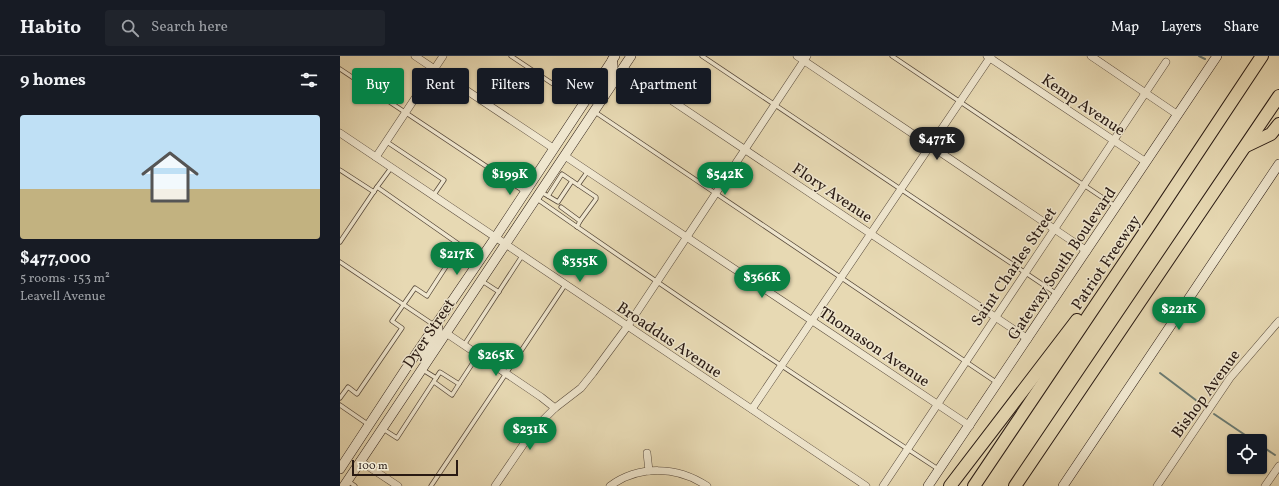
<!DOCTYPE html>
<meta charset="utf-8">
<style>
:root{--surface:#171b24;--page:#20242c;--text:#f1f3f6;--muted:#9ea1a6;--line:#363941;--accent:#0b8043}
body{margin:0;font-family:Vollkorn,serif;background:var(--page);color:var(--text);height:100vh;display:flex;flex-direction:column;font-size:15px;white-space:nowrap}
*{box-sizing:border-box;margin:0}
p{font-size:13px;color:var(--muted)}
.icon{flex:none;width:22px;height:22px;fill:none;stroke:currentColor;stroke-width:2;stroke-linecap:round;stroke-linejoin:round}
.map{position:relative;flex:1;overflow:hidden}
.panel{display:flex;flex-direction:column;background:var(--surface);width:340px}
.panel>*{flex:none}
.hud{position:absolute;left:12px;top:12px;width:380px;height:36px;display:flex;gap:8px}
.controls{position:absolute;left:887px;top:378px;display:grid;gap:8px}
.controls a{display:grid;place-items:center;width:40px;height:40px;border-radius:4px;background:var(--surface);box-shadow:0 1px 3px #0004;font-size:20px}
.scale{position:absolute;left:12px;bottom:10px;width:106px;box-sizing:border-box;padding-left:4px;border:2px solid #291a13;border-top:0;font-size:11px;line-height:14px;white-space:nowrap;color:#291a13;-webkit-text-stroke:3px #efe6ce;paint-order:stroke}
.price{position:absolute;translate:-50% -34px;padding:0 9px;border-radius:14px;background:var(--accent);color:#fff;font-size:13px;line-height:26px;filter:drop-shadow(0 1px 2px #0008)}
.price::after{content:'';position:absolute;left:50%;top:24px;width:12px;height:9px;margin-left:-6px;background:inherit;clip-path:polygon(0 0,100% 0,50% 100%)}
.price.active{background:#222;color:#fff}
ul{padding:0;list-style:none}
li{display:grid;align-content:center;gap:8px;height:212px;padding:0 20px}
li span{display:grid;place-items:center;height:124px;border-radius:4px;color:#555}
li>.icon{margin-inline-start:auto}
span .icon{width:72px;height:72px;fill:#fffc;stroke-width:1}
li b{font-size:17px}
h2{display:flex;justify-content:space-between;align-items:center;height:48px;padding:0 20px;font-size:17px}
.pill{padding:0 14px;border-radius:4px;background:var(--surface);box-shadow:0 1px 3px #0004;font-size:14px;line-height:36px}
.pill.active{background:var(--accent);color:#fff}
header{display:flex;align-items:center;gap:24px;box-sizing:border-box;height:56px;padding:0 20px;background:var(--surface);border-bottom:1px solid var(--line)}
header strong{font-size:19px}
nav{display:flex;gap:22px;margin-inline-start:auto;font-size:14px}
.search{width:280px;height:36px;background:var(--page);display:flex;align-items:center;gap:10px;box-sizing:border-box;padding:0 14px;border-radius:4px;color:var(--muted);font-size:15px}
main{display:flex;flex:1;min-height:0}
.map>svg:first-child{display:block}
</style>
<header>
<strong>Habito</strong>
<div class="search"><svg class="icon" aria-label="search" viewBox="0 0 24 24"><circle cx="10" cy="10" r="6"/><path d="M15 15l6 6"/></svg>Search here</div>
<nav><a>Map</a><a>Layers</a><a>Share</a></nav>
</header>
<main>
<section class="panel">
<h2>9 homes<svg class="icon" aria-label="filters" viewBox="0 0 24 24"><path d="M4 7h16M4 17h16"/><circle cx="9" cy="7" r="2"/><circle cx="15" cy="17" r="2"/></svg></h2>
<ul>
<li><span style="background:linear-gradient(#bfe0f5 60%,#c2b280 0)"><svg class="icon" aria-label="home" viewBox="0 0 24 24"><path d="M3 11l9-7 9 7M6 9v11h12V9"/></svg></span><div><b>$477,000</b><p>5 rooms · 153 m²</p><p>Leavell Avenue</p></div></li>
</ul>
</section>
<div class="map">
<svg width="939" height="430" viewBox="0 0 939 430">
<rect width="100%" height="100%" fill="#e7d9b3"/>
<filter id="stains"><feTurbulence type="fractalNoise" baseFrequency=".005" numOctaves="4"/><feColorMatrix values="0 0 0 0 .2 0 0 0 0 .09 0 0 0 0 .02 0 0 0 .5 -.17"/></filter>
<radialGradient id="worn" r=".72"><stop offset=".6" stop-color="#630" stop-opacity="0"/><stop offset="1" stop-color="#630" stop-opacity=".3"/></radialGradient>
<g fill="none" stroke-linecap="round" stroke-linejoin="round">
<g stroke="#6b7a71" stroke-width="2">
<path d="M859 0 865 3"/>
<path d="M820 317 861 348"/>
<path d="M874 358 914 385"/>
<path d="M920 389 935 399"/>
</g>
<g stroke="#584a3b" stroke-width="5">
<g id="service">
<path d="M171 0 243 48"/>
<path d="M362 0 717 238"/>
<path d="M552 0 775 150"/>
<path d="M0 13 185 136"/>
<path d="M255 56 656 326"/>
<path d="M47 86 104 124 93 140"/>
<path d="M0 114 34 136"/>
<path d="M238 129 256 141V143L240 165"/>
<path d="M201 136 208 140 222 118 238 129 248 115"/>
<path d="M208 140 218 146 232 125"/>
<path d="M197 143C329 235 463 325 598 413"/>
<path d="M221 151 240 165 237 171"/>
<path d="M0 186 37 131"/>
<path d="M0 206 94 269"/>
<path d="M142 225 159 236"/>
<path d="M124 289 182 200"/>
<path d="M96 322 100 316 119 328 138 299"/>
<path d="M94 326 112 339 119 328"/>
<path d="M0 342 8 331 17 338 62 272 52 265 75 232 87 240 120 189 37 131 51 112"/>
<path d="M0 349 29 369"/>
<path d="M43 373 57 382 96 322 83 314"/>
<path d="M8 425 15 430"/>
<path d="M91 430 225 229"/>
</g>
</g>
<g stroke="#584a3b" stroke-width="8">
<g id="minor">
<path d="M75 0 213 92"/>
<path d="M457 0 747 195"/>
<path d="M647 0 806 106"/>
<path d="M751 0 838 59"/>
<path d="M283 12 688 283"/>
<path d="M0 77 526 430"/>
<path d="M225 100 630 370"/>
<path d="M36 101 103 0"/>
<path d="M106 277 201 341 215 352"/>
<path d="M412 353 651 0"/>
<path d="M307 397 309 415"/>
<path d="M20 405 58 430"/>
<path d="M155 430 194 373 215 352 241 332 253 317 287 271 467 0"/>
<path d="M270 430C299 409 337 410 367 430"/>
<path d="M543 430 826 6"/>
<path d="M817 430 890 322 939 265"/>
<path d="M925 430 939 410"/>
</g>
</g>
<g stroke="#291a13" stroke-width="10">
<g id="secondary">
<path d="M259 43C258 28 278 20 272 4"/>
<path d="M84 301 98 277V272L95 269"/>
<path d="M0 413 65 314 155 182 275 0"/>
<path d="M4 430 291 0"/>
<path d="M588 430 877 0"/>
<path d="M723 430 939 108"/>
</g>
</g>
<g stroke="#291a13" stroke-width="14">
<g id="motorway">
<path d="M906 90 931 78 939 68"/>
<path d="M610 430 737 264"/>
<path d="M634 430 811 167 922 0"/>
<path d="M675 430 939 40"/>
</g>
</g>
<use href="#service" stroke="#efe6ce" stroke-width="3.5"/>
<use href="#minor" stroke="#efe6ce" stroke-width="7"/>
<use href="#secondary" stroke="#efe6ce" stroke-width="9"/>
<use href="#motorway" stroke="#e7d9b3" stroke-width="12"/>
</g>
<g text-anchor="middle" stroke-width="3" stroke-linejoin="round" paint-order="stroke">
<g font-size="16" fill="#291a13" stroke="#efe6ce">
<text transform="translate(744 48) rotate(34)" y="6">Kemp Avenue</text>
<text transform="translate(493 136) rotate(34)" y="6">Flory Avenue</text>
<text transform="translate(765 206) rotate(-56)" y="6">Patriot Freeway</text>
<text transform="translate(721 207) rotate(-56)" y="6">Gateway South Boulevard</text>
<text transform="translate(673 210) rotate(-56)" y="6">Saint Charles Street</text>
<text transform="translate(88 277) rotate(-56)" y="6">Dyer Street</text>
<text transform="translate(330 283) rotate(34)" y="6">Broaddus Avenue</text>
<text transform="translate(535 290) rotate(34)" y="6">Thomason Avenue</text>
<text transform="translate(865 337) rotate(-54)" y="6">Bishop Avenue</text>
</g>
</g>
<rect width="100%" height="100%" filter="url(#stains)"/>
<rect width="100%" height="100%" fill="url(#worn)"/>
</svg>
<div class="controls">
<a><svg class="icon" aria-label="locate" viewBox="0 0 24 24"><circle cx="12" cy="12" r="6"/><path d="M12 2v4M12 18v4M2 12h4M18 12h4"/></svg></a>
</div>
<div class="scale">100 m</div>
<b class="price active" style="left:597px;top:105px">$477K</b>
<b class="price" style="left:170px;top:140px">$199K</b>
<b class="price" style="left:385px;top:140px">$542K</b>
<b class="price" style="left:117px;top:220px">$217K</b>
<b class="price" style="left:240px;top:227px">$355K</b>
<b class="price" style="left:422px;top:243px">$366K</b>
<b class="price" style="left:839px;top:275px">$221K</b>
<b class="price" style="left:156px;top:321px">$265K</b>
<b class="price" style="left:190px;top:395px">$231K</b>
<div class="hud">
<a class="pill active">Buy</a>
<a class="pill">Rent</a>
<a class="pill">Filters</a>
<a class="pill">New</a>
<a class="pill">Apartment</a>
</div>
</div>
</main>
